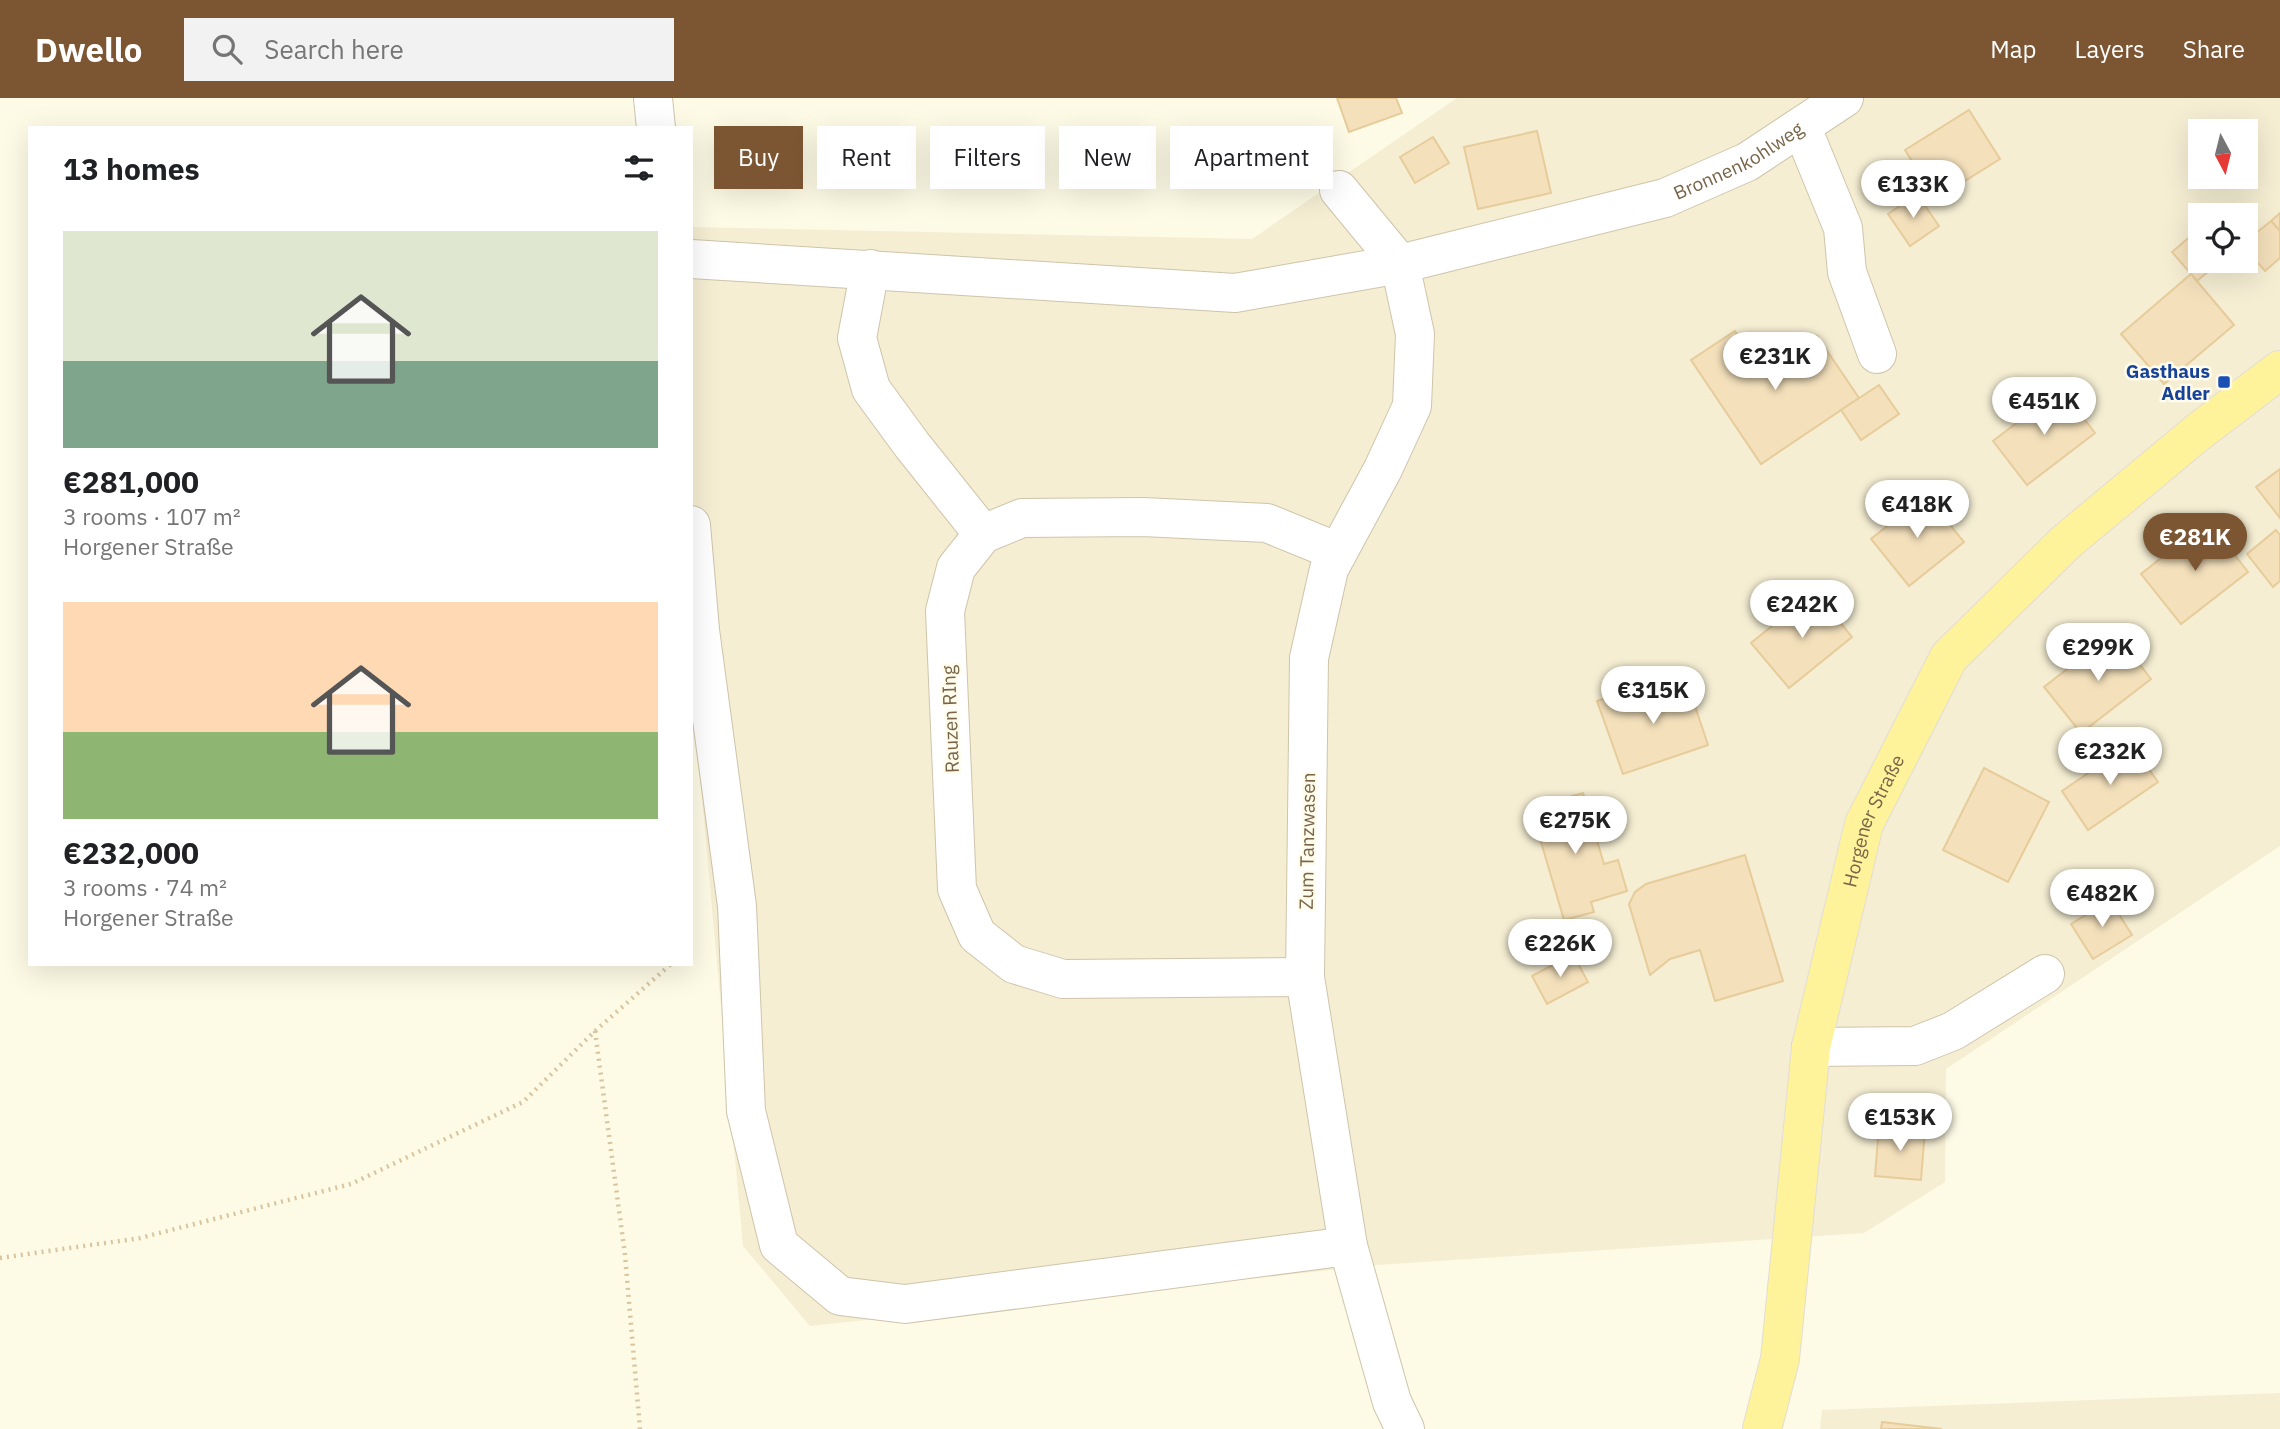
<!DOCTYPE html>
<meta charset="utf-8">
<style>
:root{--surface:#fff;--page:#f2f2f2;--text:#202124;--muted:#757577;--accent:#7c5533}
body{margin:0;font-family:"IBM Plex Sans",sans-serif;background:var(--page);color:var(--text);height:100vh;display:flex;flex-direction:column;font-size:26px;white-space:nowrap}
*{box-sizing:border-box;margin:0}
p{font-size:23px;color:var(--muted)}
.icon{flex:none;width:38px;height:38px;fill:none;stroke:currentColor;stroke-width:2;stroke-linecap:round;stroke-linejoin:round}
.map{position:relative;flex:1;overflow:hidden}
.side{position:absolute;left:28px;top:28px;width:665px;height:840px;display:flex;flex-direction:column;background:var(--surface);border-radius:0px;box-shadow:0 7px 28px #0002}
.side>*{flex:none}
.banner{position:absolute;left:714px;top:28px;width:665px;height:63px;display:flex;gap:14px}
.needle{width:46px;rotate:173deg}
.fabs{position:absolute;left:2188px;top:21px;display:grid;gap:14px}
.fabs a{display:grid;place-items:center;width:70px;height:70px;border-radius:0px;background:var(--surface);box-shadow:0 7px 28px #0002;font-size:35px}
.price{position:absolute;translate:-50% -60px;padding:0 16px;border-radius:24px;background:#fff;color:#222;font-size:23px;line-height:46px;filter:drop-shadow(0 2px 4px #0008)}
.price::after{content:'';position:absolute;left:50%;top:42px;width:21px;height:16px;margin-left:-10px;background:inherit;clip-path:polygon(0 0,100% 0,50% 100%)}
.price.active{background:var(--accent);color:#fff}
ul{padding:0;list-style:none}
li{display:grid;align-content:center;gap:14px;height:371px;padding:0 35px}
li span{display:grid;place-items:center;height:217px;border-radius:0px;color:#555}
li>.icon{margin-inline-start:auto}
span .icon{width:126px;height:126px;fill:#fffc;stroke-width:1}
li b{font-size:30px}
h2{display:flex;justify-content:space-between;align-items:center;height:84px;padding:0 35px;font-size:30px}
.pill{padding:0 24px;border-radius:0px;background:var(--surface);box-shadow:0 7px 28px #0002;font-size:24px;line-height:63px}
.pill.active{background:var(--accent);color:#fff}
header{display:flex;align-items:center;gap:42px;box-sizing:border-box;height:98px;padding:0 35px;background:var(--accent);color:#fff}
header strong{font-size:33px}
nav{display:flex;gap:38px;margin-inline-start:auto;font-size:24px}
.search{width:490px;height:63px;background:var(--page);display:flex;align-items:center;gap:18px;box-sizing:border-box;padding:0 24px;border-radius:0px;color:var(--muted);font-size:26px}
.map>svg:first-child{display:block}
</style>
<header>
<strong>Dwello</strong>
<div class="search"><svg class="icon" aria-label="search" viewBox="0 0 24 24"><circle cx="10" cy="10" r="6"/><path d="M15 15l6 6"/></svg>Search here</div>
<nav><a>Map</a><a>Layers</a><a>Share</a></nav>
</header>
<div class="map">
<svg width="2280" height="1331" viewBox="0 0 2280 1331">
<rect width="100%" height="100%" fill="#fdfae5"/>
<g fill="#f5eed3" fill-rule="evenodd">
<path d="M1457 0H2280V748L1946 971 1945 1084 1864 1135 1377 1167 810 1228 743 1148 691 581V129L1252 141ZM2200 33H2245V79H2200ZM2200 117H2245V163H2200Z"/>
<path d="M2280 1295V1331H1820L1822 1312Z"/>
</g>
<g fill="#f4e0bb" stroke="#e7cc9b" stroke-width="2">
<path d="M1337 0H1396L1402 15 1349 34Z"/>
<path d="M1969 12 2000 61 1936 101 1905 52Z"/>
<path d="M1537 33 1551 95 1478 111 1464 49Z"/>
<path d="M1433 39 1449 65 1415 85 1400 59Z"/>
<path d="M1917 96 1939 128 1910 148 1888 116Z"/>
<path d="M2280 115V133L2271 123Z"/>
<path d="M2271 123 2280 133V160L2265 173 2245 150V144Z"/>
<path d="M2192 137 2200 146V163H2215L2217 166 2197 183 2172 154Z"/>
<path d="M2191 176 2234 227 2164 286 2121 236Z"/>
<path d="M1735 233 1763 274 1817 238 1859 300 1761 366 1691 262Z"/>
<path d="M1879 287 1899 316 1861 342 1841 312Z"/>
<path d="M2061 291 2095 335 2027 387 1993 343Z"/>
<path d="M2280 371V420L2256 389Z"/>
<path d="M1926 397 1964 444 1909 488 1871 441Z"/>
<path d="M2208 423 2248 474 2181 526 2141 476Z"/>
<path d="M2276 432 2280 437V483L2273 489 2247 456Z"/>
<path d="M1815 493 1852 539 1789 590 1751 545Z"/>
<path d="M2115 534 2151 581 2081 635 2044 589Z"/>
<path d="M1686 581 1708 647 1623 676 1597 603 1623 595 1625 602Z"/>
<path d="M2131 646 2158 684 2088 732 2062 693Z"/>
<path d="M1984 670 2049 704 2008 784 1943 752Z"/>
<path d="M1583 695 1604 766 1618 762 1627 793 1591 804 1594 814 1564 822 1531 710Z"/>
<path d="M1745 757 1783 883 1715 903 1700 852 1670 861 1650 877 1629 806 1635 794 1646 786Z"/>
<path d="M2110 802 2132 837 2093 861 2071 826Z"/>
<path d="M1573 856 1588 884 1547 906 1532 878Z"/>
<path d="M1879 1028 1925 1032 1921 1082 1875 1078Z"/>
<path d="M1882 1324 1942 1331H1881Z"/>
</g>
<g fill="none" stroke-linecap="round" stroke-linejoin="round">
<g stroke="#cfc4ab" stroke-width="40">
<g id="minor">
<path d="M653 0 656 30"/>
<path d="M1802 30 1843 130 1847 174 1877 256"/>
<path d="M1339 92 1400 166 1415 236 1412 308 1383 371 1329 471 1309 560 1305 879 1348 1148 1392 1304 1405 1331"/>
<path id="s1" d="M691 161 1235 195 1400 166 1665 100 1747 64 1844 0"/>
<path d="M870 171 857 240 871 291 912 347 983 436"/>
<path d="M691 427 700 532 737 808 746 1013 779 1147 840 1198 905 1206 1348 1148"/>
<path d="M1305 879 1063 881 1014 866 977 837 957 791 945 513 956 470 983 436 1022 420 1143 419 1267 425 1338 454"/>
<path d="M1811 949 1915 948 1953 933 2045 876"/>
</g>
</g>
<g stroke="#e1ddd7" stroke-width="40">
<g id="major">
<path id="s2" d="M1762 1331 1780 1261 1811 949 1864 726 1949 559 2066 444 2197 335 2280 272"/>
</g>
</g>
<g stroke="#d9c49e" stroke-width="4.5" stroke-dasharray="2 5" stroke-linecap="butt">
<path d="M595 933 625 1157 640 1331"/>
<path d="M0 1160 140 1140 351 1086 523 1004 595 933 671 866"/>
</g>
<use href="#minor" stroke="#fff" stroke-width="38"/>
<use href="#major" stroke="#fef39b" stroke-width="38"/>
</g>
<rect fill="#1a4fb4" stroke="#fffcec" stroke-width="2.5" x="2217" y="277" width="14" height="14" rx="3.5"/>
<g text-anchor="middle" stroke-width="5" stroke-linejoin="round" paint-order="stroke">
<g font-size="19" fill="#786549" stroke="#fffcec">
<text dy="7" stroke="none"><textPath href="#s1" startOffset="1068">Bronnenkohlweg</textPath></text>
<text transform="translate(950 621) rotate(-92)" y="7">Rauzen RIng</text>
<text dy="7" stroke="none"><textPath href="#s2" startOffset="621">Horgener Straße</textPath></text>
<text transform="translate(1307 743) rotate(-89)" y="7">Zum Tanzwasen</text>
</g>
<g font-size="19" font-weight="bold" fill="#164399" stroke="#fffcec" text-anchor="end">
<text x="2210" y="280">Gasthaus<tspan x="2210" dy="22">Adler</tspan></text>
</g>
</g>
</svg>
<div class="fabs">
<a><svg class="needle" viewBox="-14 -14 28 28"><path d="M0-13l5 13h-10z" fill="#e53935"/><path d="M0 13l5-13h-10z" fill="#757577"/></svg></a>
<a><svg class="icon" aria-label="locate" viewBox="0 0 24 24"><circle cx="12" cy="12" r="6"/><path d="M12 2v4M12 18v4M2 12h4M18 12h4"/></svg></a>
</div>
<b class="price" style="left:1913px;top:122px">€133K</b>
<b class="price" style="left:1775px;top:294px">€231K</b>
<b class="price" style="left:2044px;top:339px">€451K</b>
<b class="price" style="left:1917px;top:442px">€418K</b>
<b class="price active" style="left:2195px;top:475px">€281K</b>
<b class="price" style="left:1802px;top:542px">€242K</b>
<b class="price" style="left:2098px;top:585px">€299K</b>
<b class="price" style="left:1653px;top:628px">€315K</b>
<b class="price" style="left:2110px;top:689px">€232K</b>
<b class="price" style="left:1575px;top:758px">€275K</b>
<b class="price" style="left:2102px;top:831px">€482K</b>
<b class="price" style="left:1560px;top:881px">€226K</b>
<b class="price" style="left:1900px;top:1055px">€153K</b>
<div class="banner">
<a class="pill active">Buy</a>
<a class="pill">Rent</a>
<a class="pill">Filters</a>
<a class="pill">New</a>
<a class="pill">Apartment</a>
</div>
<section class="side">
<h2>13 homes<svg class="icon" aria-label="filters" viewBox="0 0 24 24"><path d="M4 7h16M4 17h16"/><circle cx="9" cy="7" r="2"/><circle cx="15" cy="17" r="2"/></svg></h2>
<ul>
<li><span style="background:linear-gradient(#dfe7d0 60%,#7fa58c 0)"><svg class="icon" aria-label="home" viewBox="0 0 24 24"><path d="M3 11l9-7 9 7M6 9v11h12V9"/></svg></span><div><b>€281,000</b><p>3 rooms · 107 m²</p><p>Horgener Straße</p></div></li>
<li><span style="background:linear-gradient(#ffd9b3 60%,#8fb573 0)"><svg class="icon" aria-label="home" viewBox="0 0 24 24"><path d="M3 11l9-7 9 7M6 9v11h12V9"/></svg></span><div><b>€232,000</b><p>3 rooms · 74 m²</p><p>Horgener Straße</p></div></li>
</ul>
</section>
</div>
